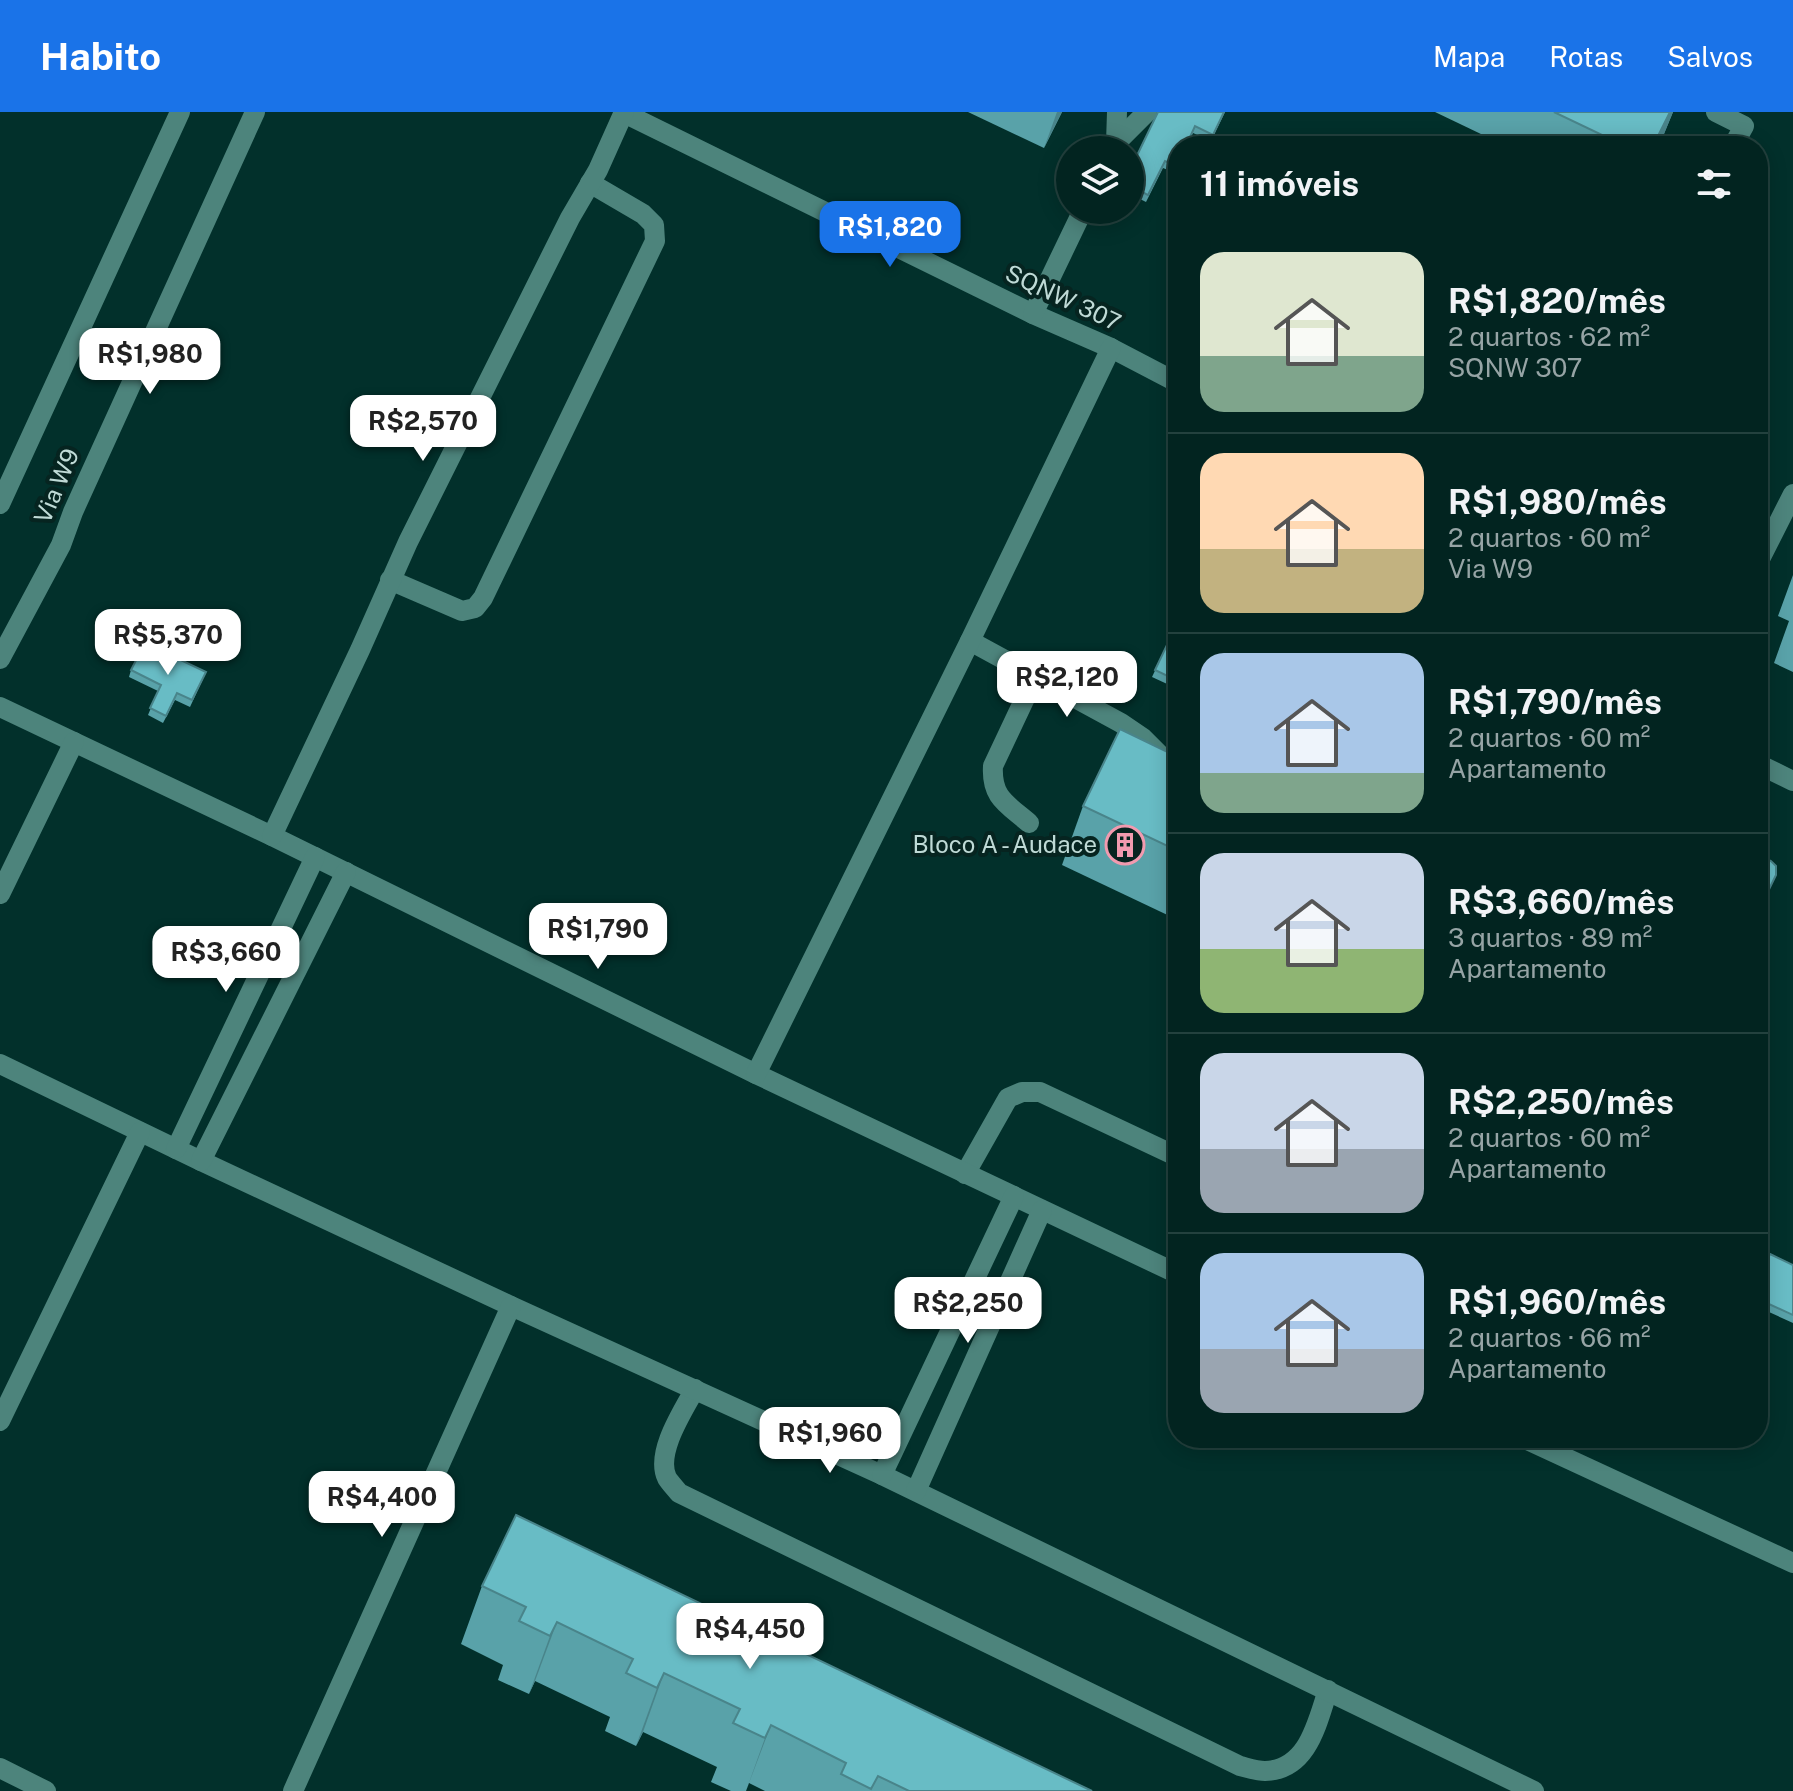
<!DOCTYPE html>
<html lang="pt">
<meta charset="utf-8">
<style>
:root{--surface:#022420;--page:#0c2c29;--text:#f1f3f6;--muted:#96a4a5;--line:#23413e;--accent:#1a73e8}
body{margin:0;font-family:"Public Sans",sans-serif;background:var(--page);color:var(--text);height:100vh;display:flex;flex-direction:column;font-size:30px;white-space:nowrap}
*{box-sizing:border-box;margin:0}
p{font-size:26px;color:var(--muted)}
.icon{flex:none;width:44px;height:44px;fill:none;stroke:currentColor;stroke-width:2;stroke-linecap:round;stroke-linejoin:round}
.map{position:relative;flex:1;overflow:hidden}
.details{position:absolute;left:1168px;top:24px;width:600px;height:1312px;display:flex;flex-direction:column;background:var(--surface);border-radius:32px;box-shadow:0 4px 20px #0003,0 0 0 2px var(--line)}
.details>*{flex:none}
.buttons{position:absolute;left:1056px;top:24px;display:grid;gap:16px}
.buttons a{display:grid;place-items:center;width:88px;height:88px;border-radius:50%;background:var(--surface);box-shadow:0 4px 20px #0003,0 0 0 2px var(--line);font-size:40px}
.price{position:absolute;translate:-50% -68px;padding:0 18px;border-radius:16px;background:#fff;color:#222;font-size:26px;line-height:52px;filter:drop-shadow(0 2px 4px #0008)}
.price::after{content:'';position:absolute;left:50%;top:48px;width:24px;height:18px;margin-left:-12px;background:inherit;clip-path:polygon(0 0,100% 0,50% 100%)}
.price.on{background:var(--accent);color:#fff}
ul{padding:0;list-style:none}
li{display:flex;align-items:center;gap:24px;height:200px;padding:0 32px}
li+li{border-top:2px solid var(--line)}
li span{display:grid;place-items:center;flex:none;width:224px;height:160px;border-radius:24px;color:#555}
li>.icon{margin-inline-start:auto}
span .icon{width:96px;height:96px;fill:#fffc;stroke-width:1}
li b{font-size:34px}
h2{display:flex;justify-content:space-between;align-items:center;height:96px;padding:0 32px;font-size:34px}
header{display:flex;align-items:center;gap:48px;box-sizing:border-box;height:112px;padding:0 40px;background:var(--accent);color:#fff}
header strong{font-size:38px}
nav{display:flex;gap:44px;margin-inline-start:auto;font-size:28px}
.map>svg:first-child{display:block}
</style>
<header>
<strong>Habito</strong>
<nav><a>Mapa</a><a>Rotas</a><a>Salvos</a></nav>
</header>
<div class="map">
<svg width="1793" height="1679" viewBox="0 0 1793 1679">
<rect width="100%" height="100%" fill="#02302b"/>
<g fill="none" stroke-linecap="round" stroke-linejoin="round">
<g stroke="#4d847c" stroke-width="20">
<path d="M390 468 462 499 475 496 483 486 655 129 654 113 643 102 590 71"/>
<path d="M965 1062 1008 986 1022 980H1040L1178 1045"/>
<path d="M695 1277C683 1299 655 1341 667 1366 670 1371 676 1377 679 1381L1240 1654C1248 1656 1257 1659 1265 1659 1308 1658 1317 1611 1328 1578"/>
</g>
<g stroke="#4d847c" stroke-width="20">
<path d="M1716 0 1744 14 1733 34"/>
<path d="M624 1 1033 202 1111 236 1178 271"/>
<path d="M1116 31 1117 0"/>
<path d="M1112 38 1116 31 1147 0"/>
<path d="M1033 202 1083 98"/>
<path d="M1758 451 1793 382"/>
<path d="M970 529 1121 611 1143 626 1169 652 1178 658"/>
<path d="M0 595 272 724 756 962 1178 1162"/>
<path d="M1758 652 1793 669"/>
<path d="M1029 711C1007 692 991 686 993 654L1035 565"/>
<path d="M272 724 360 538 408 430 570 106 598 58 624 0"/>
<path d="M0 782 74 630"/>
<path d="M0 952 201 1049 511 1194 882 1363 1534 1679"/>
<path d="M756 962 970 529 1111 236"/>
<path d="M176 1037 315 745"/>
<path d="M201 1049 346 760"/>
<path d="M0 1309 140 1020"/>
<path d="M1523 1326 1793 1451"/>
<path d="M882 1363 1014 1084"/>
<path d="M916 1379 1042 1098"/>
<path d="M0 1656 46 1679"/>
<path d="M293 1679 511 1194"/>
</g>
<g stroke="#4d847c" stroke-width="20">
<path d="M0 392 180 0"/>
<path d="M0 547 61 433 73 400 255 0"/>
</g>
</g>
<g fill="#59a2a9">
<path d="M968 0H1062L1044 36Z"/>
<path d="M1158 0H1225L1211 29 1193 21 1173 60 1163 56 1146 90 1136 85 1137 82 1130 79V58Z"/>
<path d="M1435 0H1673L1659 34H1506Z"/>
<path d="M1178 103V117L1174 115Z"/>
<path d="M1793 463V560L1774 551 1789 509 1778 504Z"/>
<path d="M1178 510V577L1152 565Z"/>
<path d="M131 558 203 567 190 595 175 588 163 611 148 603 158 579 129 565Z"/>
<path d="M1178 645V808L1062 753 1083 694Z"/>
<path d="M1793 1153V1211L1758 1195V1168Z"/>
<path d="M482 1474 1092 1679H765L749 1671 746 1679H731L711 1670 717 1655 643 1620 636 1634 605 1619 610 1605 535 1569 529 1582 498 1568 503 1553 461 1532Z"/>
</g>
<g fill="#49848a">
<path d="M1057 0H1062L1044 36Z"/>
<path d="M1670 0H1673L1659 34H1653Z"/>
<path d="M557 1510 535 1569 529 1582 550 1524Z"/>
<path d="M664 1561 643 1620 636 1634 657 1576Z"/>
<path d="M771 1613 749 1671 746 1679 765 1626Z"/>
</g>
<g fill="#68bcc5" stroke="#49848a" stroke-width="2">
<path d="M1158 0H1224L1213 23 1195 14 1186 34H1178V49L1176 54 1165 49 1148 83 1139 78 1140 76 1130 71V58Z"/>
<path d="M1554 0H1670L1653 34H1625Z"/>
<path d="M1178 510V569L1155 558Z"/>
<path d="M145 531 206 560 192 588 177 581 166 604 150 596 161 573 131 558Z"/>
<path d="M1120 617 1178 645V739L1083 694Z"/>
<path d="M1758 743 1771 749 1776 754V763L1758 800Z"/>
<path d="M1770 1142 1793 1153V1203L1758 1187V1168Z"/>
<path d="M516 1403 1092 1679H909L878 1664 871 1677 841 1662 846 1651 771 1613 765 1626 733 1611 740 1597 664 1561 657 1576 626 1561 633 1547 557 1510 550 1524 519 1509 526 1495 482 1474Z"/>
</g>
<defs>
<g id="building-ring" transform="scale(2)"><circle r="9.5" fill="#062420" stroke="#f29aaf" stroke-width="1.5"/><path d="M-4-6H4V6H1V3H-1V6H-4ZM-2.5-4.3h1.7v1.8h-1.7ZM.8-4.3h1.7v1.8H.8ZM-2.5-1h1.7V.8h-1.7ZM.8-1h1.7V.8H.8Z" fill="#f29aaf"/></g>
</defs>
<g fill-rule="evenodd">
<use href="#building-ring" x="1125" y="733"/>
</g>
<g text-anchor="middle" stroke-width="8" stroke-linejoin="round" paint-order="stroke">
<g font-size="24" fill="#bfdad6" stroke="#062420">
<text transform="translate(1063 186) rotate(25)" y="8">SQNW 307</text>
<text transform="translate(57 374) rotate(-67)" y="8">Via W9</text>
</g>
<g font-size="24" fill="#bfdad6" stroke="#062420" text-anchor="end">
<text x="1097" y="741">Bloco A - Audace</text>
</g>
</g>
</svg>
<div class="buttons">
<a><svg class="icon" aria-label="layers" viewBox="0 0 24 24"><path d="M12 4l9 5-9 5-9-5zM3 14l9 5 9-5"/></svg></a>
</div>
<b class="price on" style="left:890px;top:157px">R$1,820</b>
<b class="price" style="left:150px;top:284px">R$1,980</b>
<b class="price" style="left:423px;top:351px">R$2,570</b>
<b class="price" style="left:168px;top:565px">R$5,370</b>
<b class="price" style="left:1067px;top:607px">R$2,120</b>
<b class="price" style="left:598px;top:859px">R$1,790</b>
<b class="price" style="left:226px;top:882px">R$3,660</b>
<b class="price" style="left:968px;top:1233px">R$2,250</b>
<b class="price" style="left:830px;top:1363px">R$1,960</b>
<b class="price" style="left:382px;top:1427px">R$4,400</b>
<b class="price" style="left:750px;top:1559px">R$4,450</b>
<section class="details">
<h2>11 imóveis<svg class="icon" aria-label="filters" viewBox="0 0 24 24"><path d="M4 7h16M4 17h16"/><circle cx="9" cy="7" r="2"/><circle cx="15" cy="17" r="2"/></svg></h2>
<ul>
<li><span style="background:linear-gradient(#dfe7d0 65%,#7fa58c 0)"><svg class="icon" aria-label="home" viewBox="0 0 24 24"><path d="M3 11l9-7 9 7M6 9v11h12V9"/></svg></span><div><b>R$1,820/mês</b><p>2 quartos · 62 m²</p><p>SQNW 307</p></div></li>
<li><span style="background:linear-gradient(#ffd9b3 60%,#c2b280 0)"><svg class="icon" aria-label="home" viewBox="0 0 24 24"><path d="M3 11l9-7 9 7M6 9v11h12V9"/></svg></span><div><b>R$1,980/mês</b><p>2 quartos · 60 m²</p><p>Via W9</p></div></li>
<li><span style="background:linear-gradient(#a9c7e8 75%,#7fa58c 0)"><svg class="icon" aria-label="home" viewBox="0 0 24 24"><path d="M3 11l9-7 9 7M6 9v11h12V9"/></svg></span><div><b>R$1,790/mês</b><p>2 quartos · 60 m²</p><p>Apartamento</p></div></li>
<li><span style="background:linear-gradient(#c9d6e8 60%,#8fb573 0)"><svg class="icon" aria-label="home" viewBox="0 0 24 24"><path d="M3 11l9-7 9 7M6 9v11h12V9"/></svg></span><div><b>R$3,660/mês</b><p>3 quartos · 89 m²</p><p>Apartamento</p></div></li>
<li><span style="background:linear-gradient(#c9d6e8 60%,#9aa5b1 0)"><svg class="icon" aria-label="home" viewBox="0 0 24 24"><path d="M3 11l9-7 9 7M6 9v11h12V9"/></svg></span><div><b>R$2,250/mês</b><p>2 quartos · 60 m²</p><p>Apartamento</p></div></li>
<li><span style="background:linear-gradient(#a9c7e8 60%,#9aa5b1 0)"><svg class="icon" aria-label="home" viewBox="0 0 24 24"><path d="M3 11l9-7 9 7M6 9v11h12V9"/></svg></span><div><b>R$1,960/mês</b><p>2 quartos · 66 m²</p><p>Apartamento</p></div></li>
</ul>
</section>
</div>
